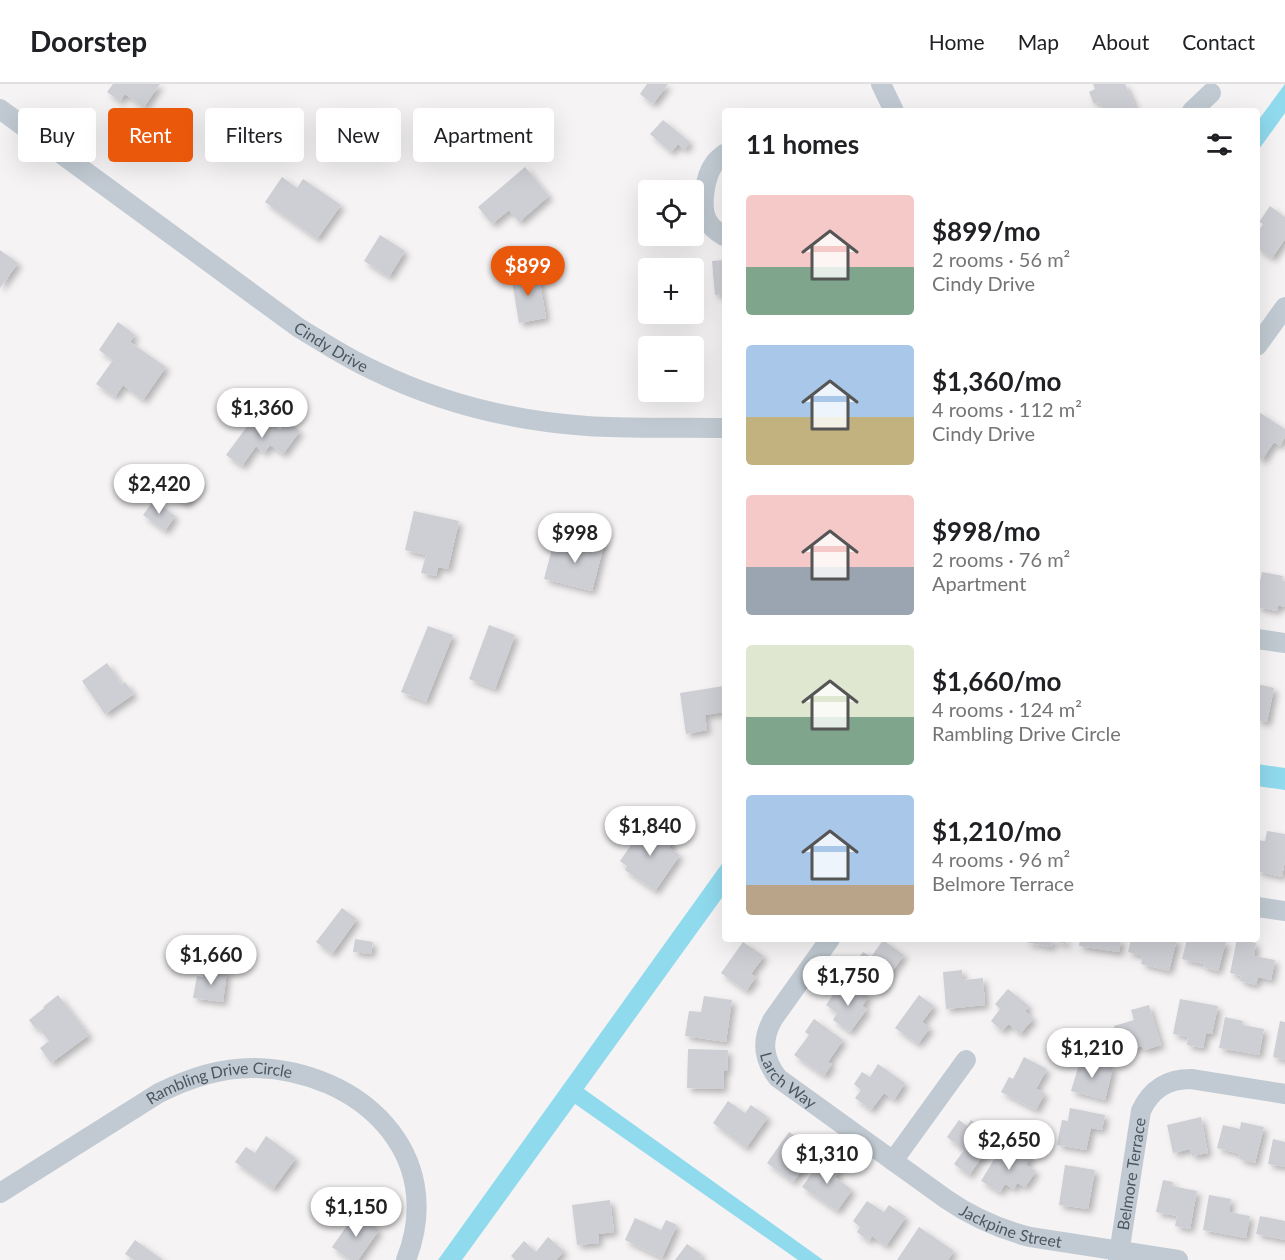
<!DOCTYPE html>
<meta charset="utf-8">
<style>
:root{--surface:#fff;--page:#f6f6f6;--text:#202124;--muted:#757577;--line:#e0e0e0;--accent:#ea580c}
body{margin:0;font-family:Lato,sans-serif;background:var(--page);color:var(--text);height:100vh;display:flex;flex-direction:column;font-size:22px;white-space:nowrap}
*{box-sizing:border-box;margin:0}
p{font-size:20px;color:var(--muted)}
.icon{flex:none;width:33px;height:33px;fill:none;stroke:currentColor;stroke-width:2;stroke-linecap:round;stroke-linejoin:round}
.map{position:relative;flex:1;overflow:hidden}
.sheet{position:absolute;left:722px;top:24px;width:538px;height:834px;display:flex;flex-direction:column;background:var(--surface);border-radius:6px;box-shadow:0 6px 24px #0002}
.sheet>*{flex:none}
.hud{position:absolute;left:18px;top:24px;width:570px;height:54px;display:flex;gap:12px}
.buttons{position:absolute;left:638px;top:96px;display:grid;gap:12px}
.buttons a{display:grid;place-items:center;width:66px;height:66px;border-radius:6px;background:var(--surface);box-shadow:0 6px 24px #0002;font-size:30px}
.price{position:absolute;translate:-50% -51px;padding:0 14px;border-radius:21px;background:#fff;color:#222;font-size:20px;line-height:39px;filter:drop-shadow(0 2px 3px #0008)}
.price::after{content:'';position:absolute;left:50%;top:36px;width:18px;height:14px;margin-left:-9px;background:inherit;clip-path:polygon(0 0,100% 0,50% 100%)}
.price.active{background:var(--accent);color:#fff}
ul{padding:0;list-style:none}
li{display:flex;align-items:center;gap:18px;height:150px;padding:0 24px}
li span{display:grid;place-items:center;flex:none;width:168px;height:120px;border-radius:6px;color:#555}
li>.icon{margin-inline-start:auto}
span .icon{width:72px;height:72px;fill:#fffc;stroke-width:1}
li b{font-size:26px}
h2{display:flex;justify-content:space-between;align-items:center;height:72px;padding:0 24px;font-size:26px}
.pill{padding:0 21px;border-radius:6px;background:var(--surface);box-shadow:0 6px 24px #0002;font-size:21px;line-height:54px}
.pill.active{background:var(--accent);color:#fff}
header{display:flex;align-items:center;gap:36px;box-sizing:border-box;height:84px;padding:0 30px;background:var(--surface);border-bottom:2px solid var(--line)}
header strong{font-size:28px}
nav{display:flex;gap:33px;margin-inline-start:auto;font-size:21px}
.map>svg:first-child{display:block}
</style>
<header>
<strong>Doorstep</strong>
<nav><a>Home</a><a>Map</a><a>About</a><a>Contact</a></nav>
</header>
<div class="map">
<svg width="1285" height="1176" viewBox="0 0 1285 1176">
<defs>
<filter id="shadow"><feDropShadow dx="4" dy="4" stdDeviation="3" flood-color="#0004"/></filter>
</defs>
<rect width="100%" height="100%" fill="#f5f3f3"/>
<g fill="#90daee">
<path d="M1285 0V29L1257 68V38Z"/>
<path d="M1257 680 1285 684V706L1257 702Z"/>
<path d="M724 777V811L584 1005 823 1176H798L575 1020 462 1176H438Z"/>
</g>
<g fill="#cdcfd5" filter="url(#shadow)">
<path d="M113 0H160L144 23 125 10 120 17 107 8Z"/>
<path d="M647 0H668L653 20 640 10Z"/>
<path d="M1093 0H1125L1135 23 1126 27H1103L1099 18 1094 20 1089 8 1095 5Z"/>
<path d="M663 36 690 58 684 66 678 60 671 68 650 50Z"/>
<path d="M525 83 549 112 519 138 509 126 492 140 478 123Z"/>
<path d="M282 93 297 104 303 95 341 121 317 155 265 118Z"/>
<path d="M1270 122 1285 133V155L1272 174 1257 164V149L1263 140 1259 138Z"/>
<path d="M380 151 405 167 389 193 364 177Z"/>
<path d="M0 166 18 179 0 204Z"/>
<path d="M724 176V210L715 211 712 177Z"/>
<path d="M538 186 546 234 519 239 511 191Z"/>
<path d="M118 238 135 251 130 258 166 283 143 316 123 301 115 313 96 300 113 276 99 266Z"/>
<path d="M1257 327 1285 345V353L1280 362 1274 358 1262 376 1257 373Z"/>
<path d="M257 329 280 346 286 337 300 347 283 370 270 361 264 369 256 362 242 382 226 371Z"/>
<path d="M178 384 200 400 186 420 164 405Z"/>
<path d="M154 416 175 432 165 447 143 431Z"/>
<path d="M414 427 459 437 448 485 438 483 436 492 421 489 426 471 405 466Z"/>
<path d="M587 452 605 457 592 507 544 495 554 457 583 464Z"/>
<path d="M1262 488 1283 492 1282 496 1285 497V523L1278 521 1277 527 1257 523V511Z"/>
<path d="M489 541 515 551 495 605 469 595Z"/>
<path d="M428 542 453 551 426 618 401 608Z"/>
<path d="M107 579 122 601 125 598 134 610 105 630 82 597Z"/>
<path d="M1257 600 1274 604 1267 638 1257 636Z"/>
<path d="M724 602V628L705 631 707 646 686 650 680 609Z"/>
<path d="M646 739 673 758 669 764 680 771 655 807 625 786 627 782 620 777Z"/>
<path d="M1267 747 1285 750V776L1282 793 1257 787V756L1265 757Z"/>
<path d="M342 824 357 835 332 870 316 858Z"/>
<path d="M355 855 373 858 371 870 353 868Z"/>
<path d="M1027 855H1067L1066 860 1052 857 1051 863 1026 858Z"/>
<path d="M1080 855H1121L1119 868 1079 862Z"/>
<path d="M1131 855H1177L1169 887 1141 880 1143 872 1128 868Z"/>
<path d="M1187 855H1214L1226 858 1218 887 1203 883V880L1182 875Z"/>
<path d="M1237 855 1256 859 1254 872 1275 876 1271 896 1258 893 1256 901 1240 897 1241 892 1230 889Z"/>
<path d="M883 856 904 871 880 905 851 885 863 868 871 873Z"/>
<path d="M743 858 764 872 751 890 756 893 746 907 721 889Z"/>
<path d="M205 884 227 887 223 918 193 914 197 892 203 893Z"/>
<path d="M962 886 963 896 983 894 985 921 946 925 943 888Z"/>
<path d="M850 900 869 913 862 922 867 925 850 948 833 936 837 929 826 921 835 908 842 913Z"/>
<path d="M1008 905 1029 922 1025 927 1033 935 1020 950 1009 940 1002 947 991 937 1000 925 995 920Z"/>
<path d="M58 911 89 951 51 979 40 964 49 957 38 943 36 945 29 936 44 924 43 923Z"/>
<path d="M919 911 934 922 922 938 930 944 918 960 895 944Z"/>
<path d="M704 912 732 916 726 958 685 952 689 927 701 928Z"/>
<path d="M1180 915 1218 922 1212 950 1206 949 1203 964 1187 961 1188 953 1173 950Z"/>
<path d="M1149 921 1161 961 1144 966 1142 962 1122 969 1114 942 1134 936 1131 926Z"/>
<path d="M1225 933 1243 937 1242 941 1264 945 1259 971 1219 964Z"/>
<path d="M814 935 843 956 828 978 832 980 824 992 794 971 809 951 805 948Z"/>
<path d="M1280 937 1285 938V976L1273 973Z"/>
<path d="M688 965 728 966 727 987H724L723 1005 687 1004Z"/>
<path d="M1024 973 1047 985 1036 1005 1045 1009 1036 1026 1001 1008 1009 993 1013 995Z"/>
<path d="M1081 974 1113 983 1105 1016 1071 1007Z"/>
<path d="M878 980 905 999 894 1016 884 1009 871 1026 855 1014 861 1006 854 1000 862 988 870 993Z"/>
<path d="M728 1017 745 1029 751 1021 768 1033 746 1064 713 1039Z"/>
<path d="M1070 1024 1105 1031 1102 1046 1091 1044 1086 1066 1057 1061 1062 1036 1068 1037Z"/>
<path d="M1201 1033 1208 1069 1192 1072 1190 1065 1173 1069 1167 1041Z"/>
<path d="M959 1036 967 1042 971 1036 988 1048 984 1054 992 1059 969 1091 954 1080 964 1066 947 1053Z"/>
<path d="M1241 1038 1264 1043 1255 1079 1239 1075 1240 1070 1217 1064 1223 1041 1240 1045Z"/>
<path d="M789 1048 802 1057 798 1063 812 1072 793 1098 767 1079Z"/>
<path d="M266 1052 296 1074 273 1105 235 1078 246 1063 255 1069Z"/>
<path d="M1273 1055 1285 1058V1083L1268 1080Z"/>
<path d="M1013 1063 1031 1073 1026 1081 1036 1087 1025 1103 1017 1099 1014 1105 1005 1100 1000 1108 981 1097 999 1067 1008 1072Z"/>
<path d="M823 1073 840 1086 835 1093 852 1106 837 1127 802 1103Z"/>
<path d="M1065 1081 1095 1086 1088 1125 1059 1121Z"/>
<path d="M1163 1096 1173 1098 1172 1102 1197 1107 1190 1145 1175 1142 1177 1132 1156 1128Z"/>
<path d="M1209 1111 1231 1115 1229 1128 1250 1132 1246 1154 1203 1146Z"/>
<path d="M610 1116 614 1148 598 1150 599 1159 577 1161 572 1121Z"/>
<path d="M867 1117 884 1128 889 1121 906 1133 886 1162 872 1152 869 1157 857 1148 860 1143 853 1137Z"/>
<path d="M356 1129 379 1146 358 1176H350L332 1163Z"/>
<path d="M1260 1132 1285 1137V1156L1256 1150Z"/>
<path d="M635 1134 661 1146 666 1136 677 1141 662 1174 625 1156Z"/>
<path d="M919 1143 954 1167 948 1176H897Z"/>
<path d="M548 1153 564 1167 556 1176H515L511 1172 524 1157 536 1168Z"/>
<path d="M135 1156 163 1176H134L125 1170Z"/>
<path d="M687 1160 702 1171 700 1174 702 1176H675Z"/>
</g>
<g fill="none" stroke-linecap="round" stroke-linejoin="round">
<g stroke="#c1cad2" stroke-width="20">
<path d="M881 0 894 27"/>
<path id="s1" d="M0 25 299 244C324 259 348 275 375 287 441 319 514 337 587 342 632 345 679 343 724 344"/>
<path d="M1192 27 1211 9"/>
<path d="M724 70C721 73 716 76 714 80 705 92 700 123 707 136 711 144 717 148 724 152"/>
<path d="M1257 262 1285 223"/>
<path d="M1257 555 1285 559"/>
<path d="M1257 823 1285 827"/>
<path id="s2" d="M830 855 773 935C761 956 763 975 778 994L946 1115C972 1133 999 1145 1030 1153L1178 1176"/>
<path d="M893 1077 966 976"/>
<path id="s3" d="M0 1109 159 1009C189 994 221 983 256 984 359 987 448 1069 406 1176"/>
<path id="s4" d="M1118 1176 1141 1027C1151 1005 1167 995 1191 995L1285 1010"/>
</g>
</g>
<g text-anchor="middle" stroke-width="6" stroke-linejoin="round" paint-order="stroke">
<g font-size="16" fill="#4a5661" stroke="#fff">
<text dy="6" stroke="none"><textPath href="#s1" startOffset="408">Cindy Drive</textPath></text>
<text dy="6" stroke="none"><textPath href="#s2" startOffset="170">Larch Way</textPath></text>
<text dy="6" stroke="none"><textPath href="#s3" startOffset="250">Rambling Drive Circle</textPath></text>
<text dy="6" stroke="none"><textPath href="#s4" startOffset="87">Belmore Terrace</textPath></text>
<text dy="6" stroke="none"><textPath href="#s2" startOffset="440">Jackpine Street</textPath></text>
</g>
</g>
</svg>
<div class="buttons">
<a><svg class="icon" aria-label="locate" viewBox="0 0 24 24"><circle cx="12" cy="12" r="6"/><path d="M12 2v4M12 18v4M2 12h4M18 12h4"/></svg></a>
<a>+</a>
<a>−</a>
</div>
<b class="price active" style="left:528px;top:213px">$899</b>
<b class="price" style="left:262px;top:355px">$1,360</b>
<b class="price" style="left:159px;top:431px">$2,420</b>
<b class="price" style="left:575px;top:480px">$998</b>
<b class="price" style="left:650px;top:773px">$1,840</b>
<b class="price" style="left:211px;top:902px">$1,660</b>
<b class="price" style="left:848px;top:923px">$1,750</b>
<b class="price" style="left:1092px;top:995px">$1,210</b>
<b class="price" style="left:1009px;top:1087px">$2,650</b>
<b class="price" style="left:827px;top:1101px">$1,310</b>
<b class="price" style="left:356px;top:1154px">$1,150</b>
<div class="hud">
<a class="pill">Buy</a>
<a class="pill active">Rent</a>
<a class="pill">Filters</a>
<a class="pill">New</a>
<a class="pill">Apartment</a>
</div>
<section class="sheet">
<h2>11 homes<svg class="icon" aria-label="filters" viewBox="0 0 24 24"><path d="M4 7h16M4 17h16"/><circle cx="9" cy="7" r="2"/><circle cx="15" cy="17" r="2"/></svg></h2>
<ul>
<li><span style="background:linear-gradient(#f6c9c9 60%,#7fa58c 0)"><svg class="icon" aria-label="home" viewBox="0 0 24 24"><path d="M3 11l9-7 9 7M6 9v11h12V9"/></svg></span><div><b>$899/mo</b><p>2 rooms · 56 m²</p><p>Cindy Drive</p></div></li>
<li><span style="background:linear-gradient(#a9c7e8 60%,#c2b280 0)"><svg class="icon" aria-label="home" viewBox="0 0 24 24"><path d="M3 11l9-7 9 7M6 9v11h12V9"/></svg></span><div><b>$1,360/mo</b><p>4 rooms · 112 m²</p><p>Cindy Drive</p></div></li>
<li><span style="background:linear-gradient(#f6c9c9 60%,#9aa5b1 0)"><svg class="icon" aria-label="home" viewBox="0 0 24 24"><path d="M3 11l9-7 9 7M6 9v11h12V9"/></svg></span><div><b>$998/mo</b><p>2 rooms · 76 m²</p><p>Apartment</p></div></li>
<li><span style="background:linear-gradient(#dfe7d0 60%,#7fa58c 0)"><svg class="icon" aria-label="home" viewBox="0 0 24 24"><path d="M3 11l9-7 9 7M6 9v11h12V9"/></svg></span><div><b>$1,660/mo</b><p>4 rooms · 124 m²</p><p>Rambling Drive Circle</p></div></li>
<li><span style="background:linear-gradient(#a9c7e8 75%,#b9a48a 0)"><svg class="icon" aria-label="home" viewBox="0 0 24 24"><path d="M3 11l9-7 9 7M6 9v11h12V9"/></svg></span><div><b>$1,210/mo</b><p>4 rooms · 96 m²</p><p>Belmore Terrace</p></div></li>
</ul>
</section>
</div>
